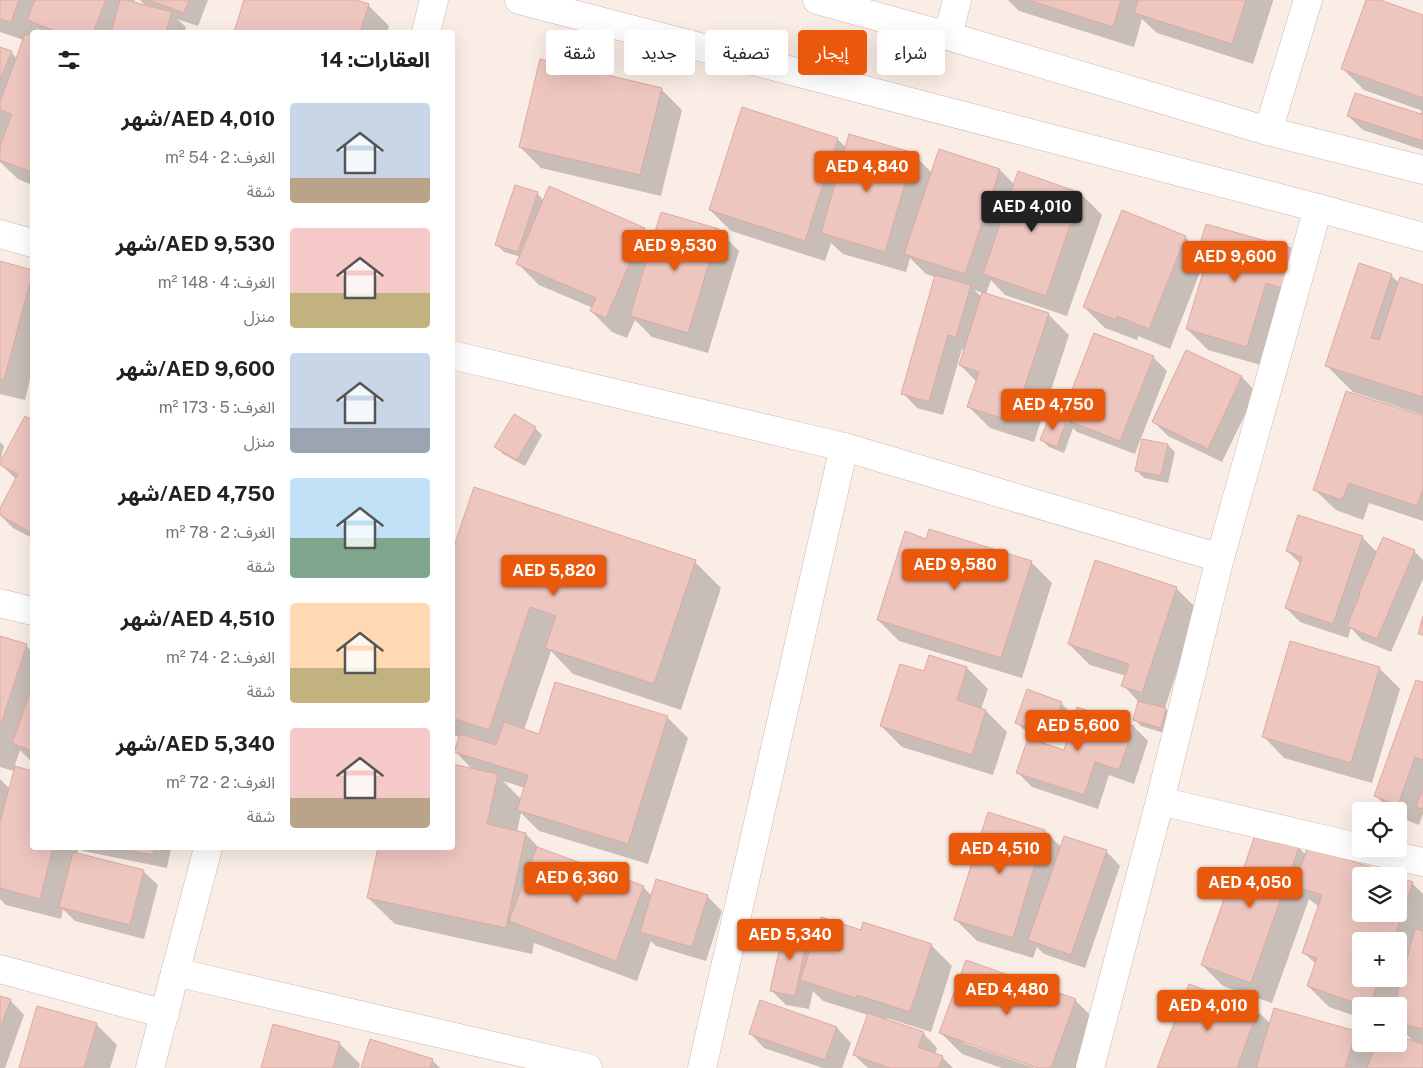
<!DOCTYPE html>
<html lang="ar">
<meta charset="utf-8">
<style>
:root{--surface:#fff;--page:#f6f6f6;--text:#202124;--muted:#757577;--accent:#ea580c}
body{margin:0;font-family:"Public Sans","Noto Sans Arabic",sans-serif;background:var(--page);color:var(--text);direction:rtl;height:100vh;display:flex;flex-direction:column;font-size:19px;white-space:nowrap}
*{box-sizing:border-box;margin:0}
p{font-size:16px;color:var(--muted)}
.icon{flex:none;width:28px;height:28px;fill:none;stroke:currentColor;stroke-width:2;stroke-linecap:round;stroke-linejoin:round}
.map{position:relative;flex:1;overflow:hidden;direction:ltr}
.sheet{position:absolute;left:30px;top:30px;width:425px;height:820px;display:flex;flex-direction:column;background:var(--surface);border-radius:5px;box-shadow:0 5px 20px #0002;direction:rtl}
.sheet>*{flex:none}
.guide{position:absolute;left:470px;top:30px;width:475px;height:45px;direction:rtl;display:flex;gap:10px}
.buttons{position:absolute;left:1352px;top:802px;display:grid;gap:10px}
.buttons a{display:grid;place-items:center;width:55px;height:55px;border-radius:5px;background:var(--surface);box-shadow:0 5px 20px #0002;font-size:25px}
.price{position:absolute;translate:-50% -42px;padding:0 11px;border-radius:5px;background:var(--accent);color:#fff;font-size:16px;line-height:32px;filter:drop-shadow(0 1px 2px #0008)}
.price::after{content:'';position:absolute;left:50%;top:30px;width:15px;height:11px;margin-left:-8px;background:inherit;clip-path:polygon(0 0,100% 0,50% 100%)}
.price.on{background:#222;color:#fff}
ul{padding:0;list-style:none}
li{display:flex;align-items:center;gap:15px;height:125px;padding:0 25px}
li span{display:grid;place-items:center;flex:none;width:140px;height:100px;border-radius:5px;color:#555}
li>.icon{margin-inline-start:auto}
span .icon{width:60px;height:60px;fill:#fffc;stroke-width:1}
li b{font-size:21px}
h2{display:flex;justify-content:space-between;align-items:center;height:60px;padding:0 25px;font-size:21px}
.chip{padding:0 18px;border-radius:5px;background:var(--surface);box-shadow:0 5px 20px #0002;font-size:18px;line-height:45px}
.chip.on{background:var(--accent);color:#fff}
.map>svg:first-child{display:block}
</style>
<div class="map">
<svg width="1423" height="1068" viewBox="0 0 1423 1068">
<rect width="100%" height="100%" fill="#faede5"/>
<g fill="#0003" fill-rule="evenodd">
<path d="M0 0H135L134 3 147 7 140 0H208L198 26 177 19 186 27 184 32H41L37 28 36 32H32V185L18 179 0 162V48L11 52 17 59 24 40 0 32Z"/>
<path d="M245 0H352L368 5 389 26 387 32H235Z"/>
<path d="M1008 0H1273V1L1253 64 1157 33 1142 19 1134 47 1019 11Z"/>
<path d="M1367 0H1376L1423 17V111L1364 90 1343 69Z"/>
<path d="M661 89 682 110 661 196 541 168 520 147Z"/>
<path d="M1423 113V150L1363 130 1348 116H1422Z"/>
<path d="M837 139 847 148 913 154 932 173 939 150 1000 170 1015 185 1019 173 1081 194 1102 215 1067 316 1005 295 991 280 986 294 1048 314 1069 335 1034 442 990 428 969 407 977 382 960 365 965 350 962 349 943 415 917 408 903 393 935 277 926 274 910 258 906 272 843 254 831 243 825 261 731 231 710 210ZM974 290 983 293 982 297Z"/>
<path d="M537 193 544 201 644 229 654 239 718 230 739 251 708 353 652 337 635 320 627 338 612 332 591 311 593 308 539 285 518 264 521 257 504 252 497 245Z"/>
<path d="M1185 237 1199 251 1293 250 1268 367 1208 350 1187 329 1206 264 1204 262 1170 349 1138 336 1137 340 1105 328 1084 307Z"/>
<path d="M0 263 32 271V371L25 400 0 394Z"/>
<path d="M1391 275 1399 283 1423 286V415L1353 392 1327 366Z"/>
<path d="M1187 352 1242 377 1256 392 1222 462 1168 436 1154 422Z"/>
<path d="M1153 357 1167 371 1135 454 1077 432 1073 428 1064 453 1049 447 1042 440 1051 417 1069 424 1062 417Z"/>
<path d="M514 416 535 428 542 435 525 466 503 454 496 447Z"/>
<path d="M25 418 32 421V538L13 528 0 515V511L17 480 0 464Z"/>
<path d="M1423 418V521L1369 503 1363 520 1336 510 1315 490Z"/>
<path d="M0 442 4 446 0 462Z"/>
<path d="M1168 445 1175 452 1168 483 1144 478 1137 471Z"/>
<path d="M1299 516 1363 538 1378 553 1384 538 1414 551 1423 560V579L1391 652 1362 640 1351 628 1348 638 1300 622 1286 608 1301 564 1287 551Z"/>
<path d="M927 540 1031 562 1052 583 1022 678 899 641 878 620Z"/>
<path d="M452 555 695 562 721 588 681 710 573 674 551 651 524 730 540 735 667 717 688 738 648 864 539 831 521 813 517 832 526 834 541 850 643 887 652 896H707L722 911 706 961 656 946 651 941 637 981 534 943 532 954 395 924 368 898 380 848H452L473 770 456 752 460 737 452 735ZM503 781 525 788 522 800Z"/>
<path d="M1176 588 1197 609 1165 708 1172 716 1167 734 1141 726 1134 719 1139 702 1123 685 1126 676 1090 665 1069 644Z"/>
<path d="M0 637 26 645 32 652V762L20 750 14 768 32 772V848H171L167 868 83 851 79 848 77 855 143 871 158 885 144 939 75 921 63 909 61 919 6 905 0 899V779L10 789 14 771 0 767Z"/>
<path d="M930 657 967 668 988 689 981 709 986 711 1007 732 993 775 902 747 881 726 925 673Z"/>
<path d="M1379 668 1400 689 1372 783 1284 758 1264 737Z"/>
<path d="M1423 684V814L1419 825 1399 817V811H1391L1375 795Z"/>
<path d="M1061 703 1068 710 1056 741 1023 729 1016 722Z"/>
<path d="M1134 727 1148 741 1134 784 1109 775 1098 809 1032 787 1018 773 1064 752Z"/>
<path d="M1045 831 1061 847 1106 851 1120 866 1085 968 1044 954 1037 947 1033 958 977 941 956 920Z"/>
<path d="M1257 834 1299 848 1306 855 1309 847 1392 876H1361V914H1399V878L1412 883 1423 894V1068H1159L1257 1011 1271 1024 1356 1032 1361 1038V1044H1367L1375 1051 1377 1044H1399V1038L1415 1043 1399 1027V1006H1361V1018L1329 1007 1308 986 1316 964 1303 952 1319 907 1309 899 1272 1003 1223 986 1202 965 1241 881ZM1361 941H1399V979H1361Z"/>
<path d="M808 931 816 938 861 931 931 945 952 966 931 1032 887 1018V1021L923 1033 937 1048 935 1054 942 1057 953 1068H868L854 1055 868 1015 823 1001 813 991 809 1009 786 1005 771 990Z"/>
<path d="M0 997 10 1000 24 1015 5 1068H0Z"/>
<path d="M1075 1000 1096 1021 1079 1068H1042L964 1041V1043L1035 1068H1002L962 1054 941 1033Z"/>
<path d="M761 1002 837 1028 851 1043 842 1068H823L764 1048 750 1033Z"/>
<path d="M96 1024 117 1045 110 1068H20Z"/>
<path d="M339 1043 360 1064 359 1068H262Z"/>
<path d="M432 1060 440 1068H362Z"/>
</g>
<g fill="#edc6bf" stroke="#dea9a1">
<path d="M0 0H19L11 22 0 19Z"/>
<path d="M35 0H106L93 32H58L27 20Z"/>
<path d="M120 0H126L172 12 166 32H111Z"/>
<path d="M149 0H189L184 13Z"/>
<path d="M244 0H356L369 4 360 32H234Z"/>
<path d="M1028 0H1121L1113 27Z"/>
<path d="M1138 0H1246L1232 44 1134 13Z"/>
<path d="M1366 0H1380L1423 15V98L1341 69Z"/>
<path d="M25 34 32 36V172L0 160V146L12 114 0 110V102Z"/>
<path d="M0 47 12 51 0 80Z"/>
<path d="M540 59 662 88 640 175 519 147Z"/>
<path d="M1355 93 1421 114 1423 109V141L1347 116Z"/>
<path d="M742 107 838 138 805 241 709 210Z"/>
<path d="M849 134 914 153 885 252 821 233Z"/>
<path d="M939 149 1000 169 965 274 904 254Z"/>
<path d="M1018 171 1081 193 1046 296 983 274Z"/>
<path d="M515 185 538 192 518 252 495 245Z"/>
<path d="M549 186 645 228 606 318 590 311 596 298 516 264Z"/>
<path d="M1122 210 1186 236 1149 329 1117 316 1116 320 1083 307Z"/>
<path d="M661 212 719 229 688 333 630 316Z"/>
<path d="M1206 224 1294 249 1282 288 1266 283 1247 347 1186 329 1207 259 1196 256Z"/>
<path d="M0 261 32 270V275L4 380 0 379Z"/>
<path d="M1359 263 1392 274 1371 338 1379 340 1400 277 1423 285V397L1325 366Z"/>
<path d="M935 275 971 285 956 337 948 335 929 402 901 394Z"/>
<path d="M982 292 1049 313 1013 422 967 407 979 372 959 365Z"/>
<path d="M1094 333 1154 356 1120 441 1061 418Z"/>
<path d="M1186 350 1242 376 1208 449 1152 422Z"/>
<path d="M1346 391 1423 416V489L1417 506 1349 483 1342 500 1313 490Z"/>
<path d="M514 414 536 427 517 460 494 447Z"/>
<path d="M1050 415 1066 422 1057 447 1040 440Z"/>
<path d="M25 416 32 420V533L0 515V508L18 474 0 465V462Z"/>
<path d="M1142 439 1168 444 1161 476 1135 471Z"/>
<path d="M474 487 696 560 654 684 545 648 556 616 530 607 489 730 452 718V552Z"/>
<path d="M1298 515 1363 536 1333 624 1285 608 1302 557 1286 551Z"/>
<path d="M929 529 1032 561 1001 658 877 620 905 531 926 539Z"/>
<path d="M1383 537 1415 550 1377 639 1347 626 1360 594 1359 593Z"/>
<path d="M1095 560 1177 587 1142 693 1121 686 1129 664 1068 644Z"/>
<path d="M1423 616V635L1418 634Z"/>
<path d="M0 636 27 644 0 727Z"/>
<path d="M1290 641 1380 667 1351 763 1262 737Z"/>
<path d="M929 655 967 667 957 700 986 710 972 755 880 726 900 664 924 671Z"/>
<path d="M1416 680 1423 682V760L1415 757 1398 805 1374 796Z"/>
<path d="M555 682 668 716 628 844 517 810 528 775 454 752 460 734 496 745 504 722 539 734Z"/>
<path d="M32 688V751L12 743Z"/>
<path d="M1027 689 1062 702 1050 735 1015 723Z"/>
<path d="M1138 701 1166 708 1161 728 1133 720Z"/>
<path d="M1077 707 1134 726 1119 770 1095 762 1084 795 1016 773 1028 738 1064 750Z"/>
<path d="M452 764 498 774 487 824 526 833 506 928 367 898 378 848H452Z"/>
<path d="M15 766 32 771V848H53L40 899 0 888V822Z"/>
<path d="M1423 789V809L1416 807Z"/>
<path d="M988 812 1045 830 1013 938 954 920Z"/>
<path d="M1256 832 1299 847 1251 983 1201 965 1232 876 1240 879Z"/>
<path d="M1064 836 1107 850 1071 955 1028 940Z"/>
<path d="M1308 846 1396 876H1361V914H1399V877L1413 882 1393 941H1361V979H1379L1370 1006H1365L1307 986 1317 958 1302 953 1322 895 1294 886Z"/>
<path d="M537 847 644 886 616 961 509 921Z"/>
<path d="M118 848H154L153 855Z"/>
<path d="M73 852 144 870 130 925 59 907Z"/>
<path d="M656 879 708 895 692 947 640 932Z"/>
<path d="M821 917 861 930 863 922 932 944 910 1012 857 995 856 998 800 980Z"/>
<path d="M785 925 809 930 795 996 770 991Z"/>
<path d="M1415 929 1423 931V1029L1399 1023V1006H1394Z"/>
<path d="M966 960 1076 999 1051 1068H1038L939 1033Z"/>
<path d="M1189 984 1258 1010 1237 1068H1157Z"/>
<path d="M0 996 11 999 0 1029Z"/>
<path d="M760 1000 837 1027 825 1060 749 1034Z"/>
<path d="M37 1006 97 1023 84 1068H19Z"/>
<path d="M1274 1008 1356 1031 1345 1068H1256Z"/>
<path d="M868 1013 924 1032 918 1047 943 1056 939 1068H890L853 1055Z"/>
<path d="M273 1024 340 1042 333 1068H261Z"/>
<path d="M1399 1036 1423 1044V1068H1367L1376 1044H1399Z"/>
<path d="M370 1039 433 1059 430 1068H361Z"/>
</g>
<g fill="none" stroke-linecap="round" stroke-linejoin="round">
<g stroke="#cdb5b0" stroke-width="29">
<g id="minor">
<path d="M426 32 434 0"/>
<path d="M948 36 957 0"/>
<path d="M1268 131 1308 0"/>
<path d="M0 234 32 243"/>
<path d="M452 355 844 447 1220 558"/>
<path d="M0 603 32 611"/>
<path d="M1160 801 1361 848"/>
<path d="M1366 849 1423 862"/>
<path d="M0 969 165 1014"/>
<path d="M175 972 588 1068"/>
<path d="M150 1068 208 848"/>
<path d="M702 1068 844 447"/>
<path d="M1090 1068 1160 801 1220 558 1318 208"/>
</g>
</g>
<g stroke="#cdb5b0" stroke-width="29">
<g id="tertiary">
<path d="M519 0 1318 208 1423 237"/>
<path d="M817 0 948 36 1268 131 1423 170"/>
</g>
</g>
<use href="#minor" stroke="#fff" stroke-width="28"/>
<use href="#tertiary" stroke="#fff" stroke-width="28"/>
</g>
</svg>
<div class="buttons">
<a><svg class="icon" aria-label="locate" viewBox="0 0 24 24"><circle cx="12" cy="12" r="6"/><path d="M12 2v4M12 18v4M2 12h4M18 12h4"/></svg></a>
<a><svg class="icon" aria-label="layers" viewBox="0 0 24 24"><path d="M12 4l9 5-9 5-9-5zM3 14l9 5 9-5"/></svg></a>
<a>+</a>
<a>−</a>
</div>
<b class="price" style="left:867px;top:193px">AED 4,840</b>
<b class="price on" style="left:1032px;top:233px">AED 4,010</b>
<b class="price" style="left:675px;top:272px">AED 9,530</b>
<b class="price" style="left:1235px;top:283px">AED 9,600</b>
<b class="price" style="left:1053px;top:431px">AED 4,750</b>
<b class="price" style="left:955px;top:591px">AED 9,580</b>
<b class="price" style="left:554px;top:597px">AED 5,820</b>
<b class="price" style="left:1078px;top:752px">AED 5,600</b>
<b class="price" style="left:1000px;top:875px">AED 4,510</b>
<b class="price" style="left:577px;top:904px">AED 6,360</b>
<b class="price" style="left:1250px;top:909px">AED 4,050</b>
<b class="price" style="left:790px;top:961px">AED 5,340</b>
<b class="price" style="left:1007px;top:1016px">AED 4,480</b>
<b class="price" style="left:1208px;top:1032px">AED 4,010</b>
<div class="guide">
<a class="chip">شراء</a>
<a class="chip on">إيجار</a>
<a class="chip">تصفية</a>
<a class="chip">جديد</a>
<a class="chip">شقة</a>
</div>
<section class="sheet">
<h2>العقارات: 14<svg class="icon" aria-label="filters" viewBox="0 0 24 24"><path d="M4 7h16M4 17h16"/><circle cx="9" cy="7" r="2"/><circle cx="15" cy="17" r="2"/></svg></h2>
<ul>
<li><span style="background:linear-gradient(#c9d6e8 75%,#b9a48a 0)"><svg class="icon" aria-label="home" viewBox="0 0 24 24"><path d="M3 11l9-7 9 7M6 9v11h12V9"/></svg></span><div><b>AED 4,010/شهر</b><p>الغرف: 2 · 54 m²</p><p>شقة</p></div></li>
<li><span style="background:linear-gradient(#f6c9c9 65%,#c2b280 0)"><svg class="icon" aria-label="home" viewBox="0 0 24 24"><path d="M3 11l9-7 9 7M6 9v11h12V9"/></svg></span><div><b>AED 9,530/شهر</b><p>الغرف: 4 · 148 m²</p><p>منزل</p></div></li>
<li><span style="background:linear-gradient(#c9d6e8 75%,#9aa5b1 0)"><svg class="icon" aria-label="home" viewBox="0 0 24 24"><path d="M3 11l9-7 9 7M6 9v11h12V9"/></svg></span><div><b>AED 9,600/شهر</b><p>الغرف: 5 · 173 m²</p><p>منزل</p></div></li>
<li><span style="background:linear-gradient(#bfe0f5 60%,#7fa58c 0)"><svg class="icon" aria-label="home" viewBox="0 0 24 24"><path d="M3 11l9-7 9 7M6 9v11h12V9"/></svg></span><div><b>AED 4,750/شهر</b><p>الغرف: 2 · 78 m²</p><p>شقة</p></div></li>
<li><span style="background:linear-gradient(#ffd9b3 65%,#c2b280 0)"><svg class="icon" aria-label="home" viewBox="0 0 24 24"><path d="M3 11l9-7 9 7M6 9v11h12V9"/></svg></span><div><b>AED 4,510/شهر</b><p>الغرف: 2 · 74 m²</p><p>شقة</p></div></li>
<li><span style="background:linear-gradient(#f6c9c9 70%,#b9a48a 0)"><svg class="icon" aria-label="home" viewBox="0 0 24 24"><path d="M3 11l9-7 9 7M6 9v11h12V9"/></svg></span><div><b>AED 5,340/شهر</b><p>الغرف: 2 · 72 m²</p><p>شقة</p></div></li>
</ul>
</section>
</div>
